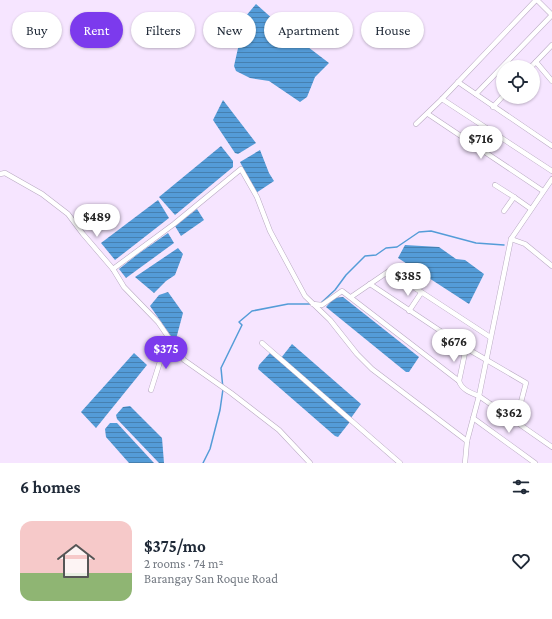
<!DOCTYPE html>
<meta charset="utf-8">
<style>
:root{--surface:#fff;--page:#f2f2f3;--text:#1f2937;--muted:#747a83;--accent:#7c3aed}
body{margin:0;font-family:"Crimson Pro",serif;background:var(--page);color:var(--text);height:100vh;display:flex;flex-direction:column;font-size:15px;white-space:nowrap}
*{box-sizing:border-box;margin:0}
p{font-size:13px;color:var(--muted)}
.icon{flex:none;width:22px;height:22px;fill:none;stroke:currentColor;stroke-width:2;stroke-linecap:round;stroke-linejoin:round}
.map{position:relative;height:463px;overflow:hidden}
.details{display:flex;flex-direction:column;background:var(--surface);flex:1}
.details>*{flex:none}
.guide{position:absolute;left:12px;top:12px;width:528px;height:36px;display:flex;gap:8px}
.controls{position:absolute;left:496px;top:60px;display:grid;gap:8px}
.controls a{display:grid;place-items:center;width:44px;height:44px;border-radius:50%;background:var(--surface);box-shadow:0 1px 3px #0004;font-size:20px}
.price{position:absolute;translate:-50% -34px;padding:0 9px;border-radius:14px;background:#fff;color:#222;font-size:13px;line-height:26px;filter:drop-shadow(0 1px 2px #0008)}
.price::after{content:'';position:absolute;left:50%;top:24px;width:12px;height:9px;margin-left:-6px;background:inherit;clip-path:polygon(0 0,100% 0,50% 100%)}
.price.active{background:var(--accent);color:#fff}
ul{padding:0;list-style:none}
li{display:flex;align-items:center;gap:12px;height:100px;padding:0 20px}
li span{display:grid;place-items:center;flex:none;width:112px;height:80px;border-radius:12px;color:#555}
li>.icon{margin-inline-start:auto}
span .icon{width:48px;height:48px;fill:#fffc;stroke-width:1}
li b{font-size:17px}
h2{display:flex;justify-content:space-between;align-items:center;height:48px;padding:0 20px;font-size:17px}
.chip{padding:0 14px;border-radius:18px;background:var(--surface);box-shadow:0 1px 3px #0004;font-size:14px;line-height:36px}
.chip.active{background:var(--accent);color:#fff}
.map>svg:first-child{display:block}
</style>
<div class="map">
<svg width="552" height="463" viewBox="0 0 552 463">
<defs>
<pattern id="water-rules" width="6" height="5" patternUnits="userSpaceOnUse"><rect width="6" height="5" fill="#549cd8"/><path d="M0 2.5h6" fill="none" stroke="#4680b0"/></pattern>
</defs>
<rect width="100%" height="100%" fill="#f6e5ff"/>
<g fill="url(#water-rules)">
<path d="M256 4 283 28 329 63 315 77 307 97 300 102 269 81 250 78 236 71 234 66 245 17Z"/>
<path d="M223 100 256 143 238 154 235 153 213 120Z"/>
<path d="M221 146 233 161V167L175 215 159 197Z"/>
<path d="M260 150 269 173 274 181 256 193 240 162Z"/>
<path d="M158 200 169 218 115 260 101 243Z"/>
<path d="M197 209 204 220 181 236 175 226Z"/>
<path d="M168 233 174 243 126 278 119 269 138 254Z"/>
<path d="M405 245 439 247 456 259 465 260 484 274 469 304 398 258Z"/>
<path d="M178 248 183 254 175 275 166 281 154 293 135 277Z"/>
<path d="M168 292 183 313 176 339H173L150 306 159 295Z"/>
<path d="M343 297 419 357 409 372H406L326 307 334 298Z"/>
<path d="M292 344 361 404 351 418 281 358Z"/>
<path d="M134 353 147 365 96 428 81 412Z"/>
<path d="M270 353 349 420V423L338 437 335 436 258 369 259 365Z"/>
<path d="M130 406 162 438 164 463H159L117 419 116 415 123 407Z"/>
<path d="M110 423H117L154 463H129L106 437 105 429Z"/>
</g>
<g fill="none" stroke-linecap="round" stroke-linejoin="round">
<g stroke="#549cd8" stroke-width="1.5">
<path d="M322 302 335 290 346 275 365 256 376 255 386 248 397 247 419 232 431 231 476 243 504 245"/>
<path d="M203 463 210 449 220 410 223 389 221 368 242 325 239 322 252 311 288 304H310"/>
</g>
<g stroke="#b9aac2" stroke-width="5.5">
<g id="minor">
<path d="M536 62 552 81"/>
<path d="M531 67 552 45"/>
<path d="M458 82 552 146"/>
<path d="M476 94 552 15 537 0"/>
<path d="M442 99 552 171"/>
<path d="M493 107 503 96"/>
<path d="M428 114 543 191"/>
<path d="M416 124 442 99 536 0"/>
<path d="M0 174 5 173 42 194 68 214 83 234 113 269 124 287 158 322 184 360 231 393 279 430 310 463"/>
<path d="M495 185 514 197"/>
<path d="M504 211 514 197 531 209"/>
<path d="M511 239 525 244 552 266"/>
<path d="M113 269 174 224 241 169 257 197 270 231 305 296 330 320 357 354 372 369 467 441"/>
<path d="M370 284 466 348 526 383 516 421"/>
<path d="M351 297 389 271 490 337"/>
<path d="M313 304 322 305 342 291 459 381C462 390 471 393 479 396L552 447"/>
<path d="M409 311 421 293"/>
<path d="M262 343 400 463"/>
<path d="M459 381 466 348"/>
<path d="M151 390 164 349 170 343"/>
<path d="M473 418 535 463"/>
<path d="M465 463 467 441 479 396 511 239 552 179"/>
</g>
</g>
<use href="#minor" stroke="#fff" stroke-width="4.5"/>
</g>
</svg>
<div class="controls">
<a><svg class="icon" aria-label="locate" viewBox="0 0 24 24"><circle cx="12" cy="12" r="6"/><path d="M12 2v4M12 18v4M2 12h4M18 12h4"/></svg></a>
</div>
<b class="price" style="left:481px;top:160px">$716</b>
<b class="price" style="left:97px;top:238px">$489</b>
<b class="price" style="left:408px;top:297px">$385</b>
<b class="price" style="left:454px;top:363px">$676</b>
<b class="price active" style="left:166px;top:370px">$375</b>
<b class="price" style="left:509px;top:434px">$362</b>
<div class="guide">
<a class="chip">Buy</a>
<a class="chip active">Rent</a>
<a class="chip">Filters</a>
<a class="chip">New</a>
<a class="chip">Apartment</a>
<a class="chip">House</a>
</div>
</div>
<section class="details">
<h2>6 homes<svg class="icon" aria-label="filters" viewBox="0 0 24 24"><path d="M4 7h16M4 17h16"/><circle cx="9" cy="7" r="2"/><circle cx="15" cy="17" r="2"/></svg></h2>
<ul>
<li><span style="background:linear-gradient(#f6c9c9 65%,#8fb573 0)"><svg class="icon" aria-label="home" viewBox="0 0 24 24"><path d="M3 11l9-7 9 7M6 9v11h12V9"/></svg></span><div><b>$375/mo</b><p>2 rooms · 74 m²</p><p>Barangay San Roque Road</p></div><svg class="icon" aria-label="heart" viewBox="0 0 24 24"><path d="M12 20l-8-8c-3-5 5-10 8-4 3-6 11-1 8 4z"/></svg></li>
</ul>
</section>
